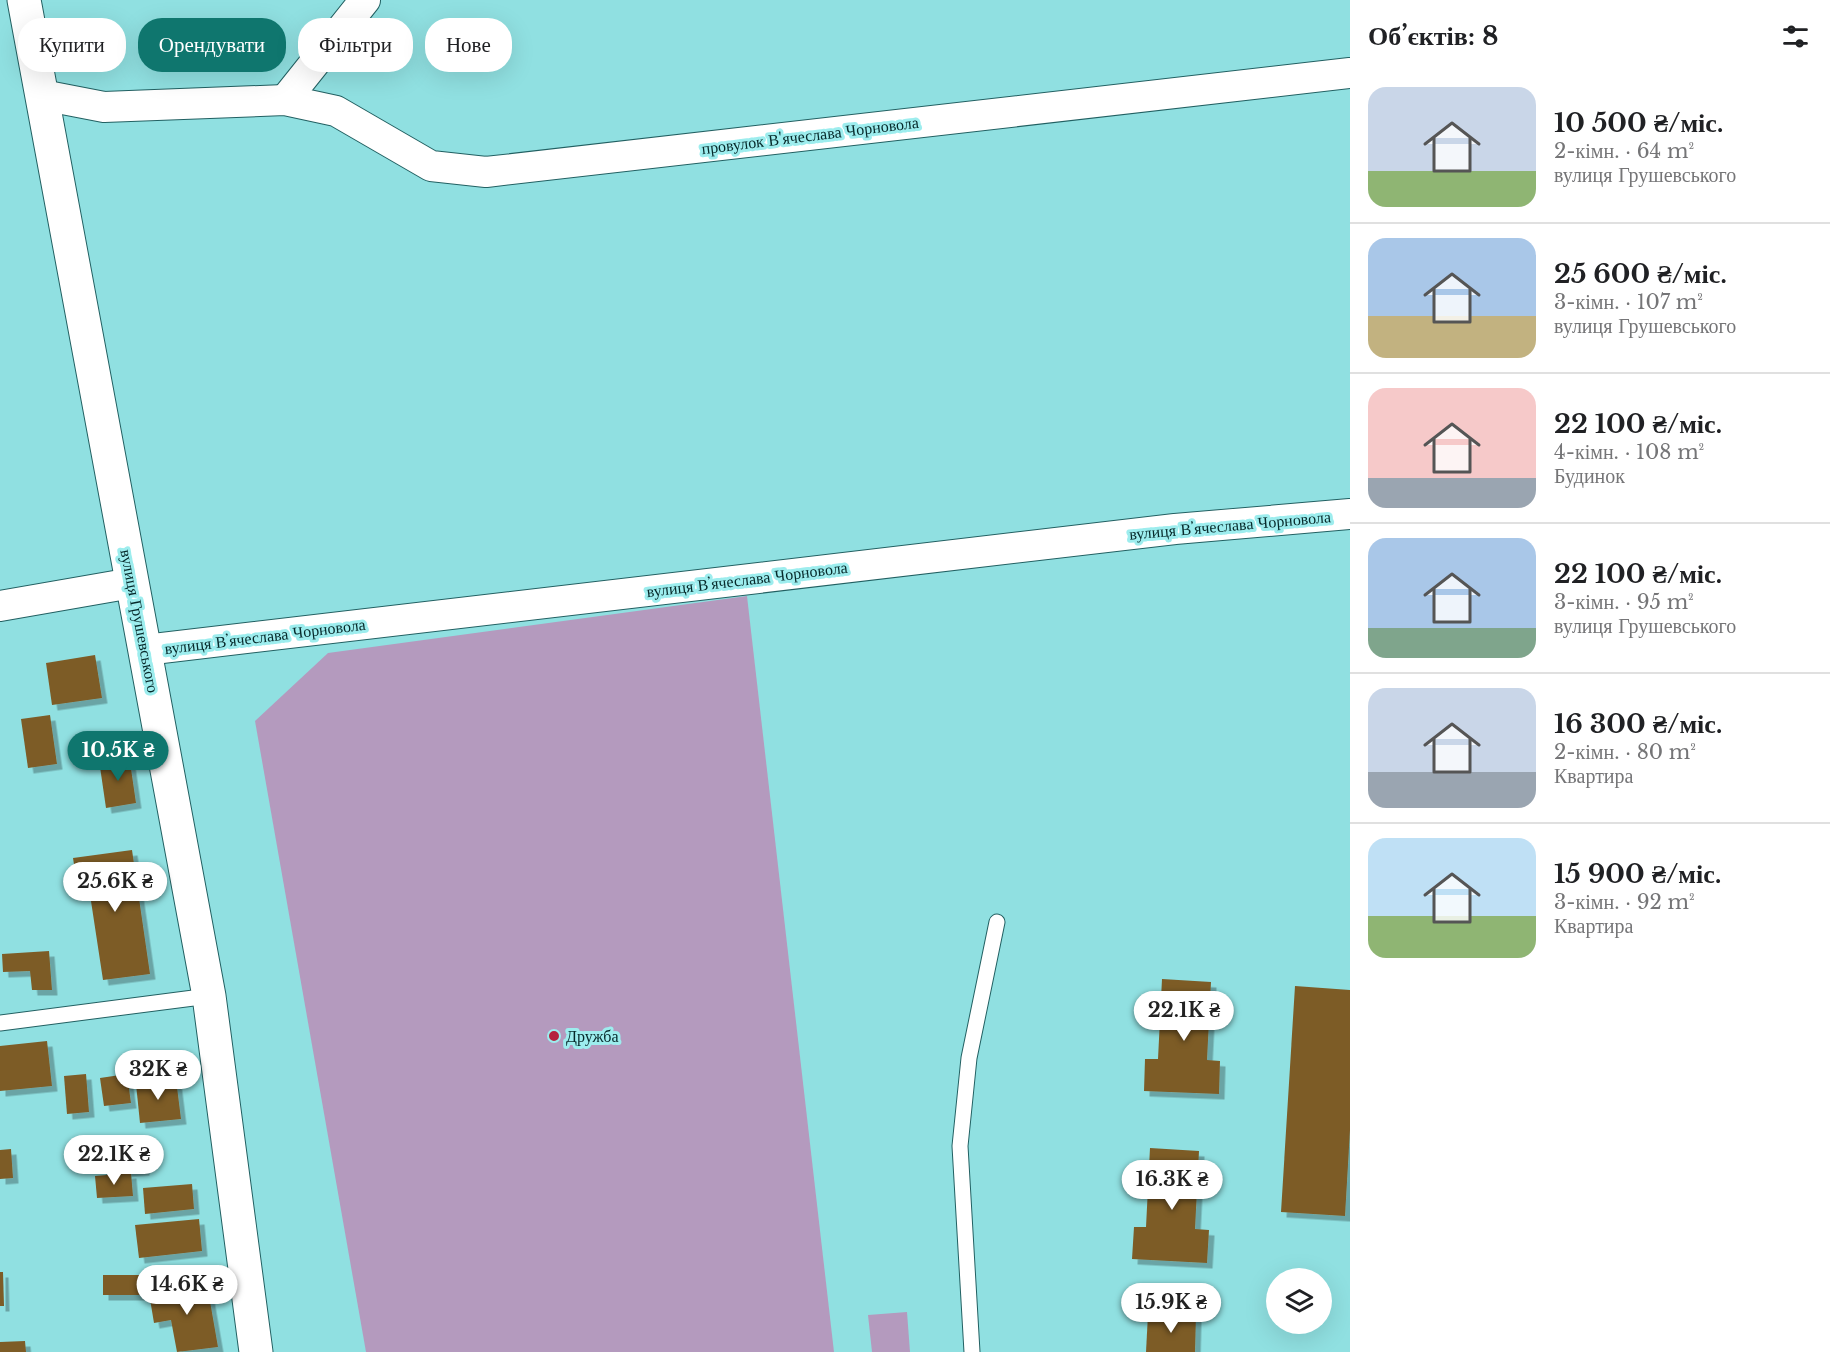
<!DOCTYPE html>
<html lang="uk">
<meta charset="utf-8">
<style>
:root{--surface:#fff;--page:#f6f6f6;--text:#202124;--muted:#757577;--line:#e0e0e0;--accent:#0f766e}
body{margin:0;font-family:"Libre Baskerville",serif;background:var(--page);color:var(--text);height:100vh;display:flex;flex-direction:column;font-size:22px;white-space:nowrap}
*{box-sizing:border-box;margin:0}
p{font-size:20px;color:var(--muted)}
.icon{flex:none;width:33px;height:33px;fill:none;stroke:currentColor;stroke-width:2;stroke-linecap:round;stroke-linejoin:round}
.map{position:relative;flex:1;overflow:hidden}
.details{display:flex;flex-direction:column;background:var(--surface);width:480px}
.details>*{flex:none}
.top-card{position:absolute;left:18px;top:18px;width:570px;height:54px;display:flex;gap:12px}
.fabs{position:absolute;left:1266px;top:1268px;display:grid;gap:12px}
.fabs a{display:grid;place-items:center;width:66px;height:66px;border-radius:50%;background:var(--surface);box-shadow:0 6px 24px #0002;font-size:30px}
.price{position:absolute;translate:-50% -51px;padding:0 14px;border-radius:21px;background:#fff;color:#222;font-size:20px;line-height:39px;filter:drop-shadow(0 2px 3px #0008)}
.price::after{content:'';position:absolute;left:50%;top:36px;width:18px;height:14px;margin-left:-9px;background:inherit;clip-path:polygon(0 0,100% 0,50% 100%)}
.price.active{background:var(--accent);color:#fff}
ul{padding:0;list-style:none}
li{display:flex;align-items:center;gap:18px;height:150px;padding:0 18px}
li+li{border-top:2px solid var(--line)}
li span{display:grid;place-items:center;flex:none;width:168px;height:120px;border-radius:18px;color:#555}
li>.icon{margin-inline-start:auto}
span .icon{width:72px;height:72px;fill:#fffc;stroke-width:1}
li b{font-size:26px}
h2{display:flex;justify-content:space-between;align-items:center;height:72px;padding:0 18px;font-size:26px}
.tag{padding:0 21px;border-radius:24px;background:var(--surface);box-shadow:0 6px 24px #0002;font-size:21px;line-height:54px}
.tag.active{background:var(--accent);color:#fff}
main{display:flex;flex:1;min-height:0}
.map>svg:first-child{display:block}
</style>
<main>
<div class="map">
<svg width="1350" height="1352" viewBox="0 0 1350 1352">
<defs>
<filter id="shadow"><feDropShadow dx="5.5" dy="5.5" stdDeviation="0" flood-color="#0004"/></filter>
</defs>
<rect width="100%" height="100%" fill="#90e0e1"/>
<g fill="#b49abe">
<path d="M747 596 834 1352H366L255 721 328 653Z"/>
<path d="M907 1312 910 1352H872L868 1315Z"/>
</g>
<g fill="#7d5c28" filter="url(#shadow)">
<path d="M95 655 102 698 52 705 46 663Z"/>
<path d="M50 715 57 764 28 768 21 719Z"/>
<path d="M129 755 136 803 106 808 99 760Z"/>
<path d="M132 850 150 974 103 980 89 888 78 890 73 858Z"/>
<path d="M49 951 52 990H32L30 971 3 972 2 954Z"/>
<path d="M1162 979 1211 982 1207 1060 1220 1061 1219 1094 1144 1091 1145 1059H1158Z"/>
<path d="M1295 986 1350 990V1130L1345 1216 1281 1212Z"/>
<path d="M47 1041 52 1086 0 1091V1046Z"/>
<path d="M86 1074 89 1112 67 1114 64 1076Z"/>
<path d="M127 1074 131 1103 104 1106 100 1078Z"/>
<path d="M176 1079 181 1119 140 1123 136 1084Z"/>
<path d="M142 1146 144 1170 101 1173 99 1150Z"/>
<path d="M1150 1148 1199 1151 1195 1229 1209 1230 1207 1263 1132 1259 1134 1227H1146Z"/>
<path d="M11 1149 13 1178 0 1179V1150Z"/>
<path d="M131 1173 133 1196 97 1198 95 1176Z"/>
<path d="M192 1184 194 1209 145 1214 143 1188Z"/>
<path d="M199 1219 202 1251 139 1258 135 1225Z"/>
<path d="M0 1272H3L4 1306H0Z"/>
<path d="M103 1275H143L144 1295H103Z"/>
<path d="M207 1284 218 1347 177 1352 171 1320 154 1323 149 1293Z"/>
<path d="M1148 1314 1196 1316 1195 1352H1146Z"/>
<path d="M25 1341 26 1352H0V1342Z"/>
</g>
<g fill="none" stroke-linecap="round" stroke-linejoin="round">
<g stroke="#226062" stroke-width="17">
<g id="lane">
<path d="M0 1023 209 996"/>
<path d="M972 1352 960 1146 969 1058 997 922"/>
</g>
</g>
<g stroke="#226062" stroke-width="32">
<g id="street">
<path d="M42 95 104 107 285 100 336 111 431 166 486 172 1350 73"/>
<path d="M285 100 365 0"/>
<path d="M0 606 132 583"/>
<path d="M145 650 1175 529 1350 514"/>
</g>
</g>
<g stroke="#226062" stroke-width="35">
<path id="secondary" d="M24 0 209 996 256 1352"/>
</g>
<use href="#lane" stroke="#fff" stroke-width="15"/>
<use href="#street" stroke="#fff" stroke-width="30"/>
<use href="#secondary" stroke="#fff" stroke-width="33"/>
</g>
<circle fill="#b5223e" stroke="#9dedee" stroke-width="2" cx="554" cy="1036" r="6"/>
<g text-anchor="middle" stroke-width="6" stroke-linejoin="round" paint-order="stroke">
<g font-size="16" fill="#06292a" stroke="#9dedee">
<text transform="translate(810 135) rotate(-7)" y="6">провулок В'ячеслава Чорновола</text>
<text transform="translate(1230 525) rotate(-5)" y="6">вулиця Вʼячеслава Чорновола</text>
<text transform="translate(747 579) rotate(-7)" y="6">вулиця Вʼячеслава Чорновола</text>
<text transform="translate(140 621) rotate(79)" y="6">вулиця Грушевського</text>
<text transform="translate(265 636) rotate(-7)" y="6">вулиця Вʼячеслава Чорновола</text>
</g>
<g font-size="16" fill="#06292a" stroke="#9dedee" text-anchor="start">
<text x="566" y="1042">Дружба</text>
</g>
</g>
</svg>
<div class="fabs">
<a><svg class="icon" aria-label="layers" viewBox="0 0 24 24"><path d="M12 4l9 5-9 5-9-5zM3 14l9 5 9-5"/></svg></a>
</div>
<b class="price active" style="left:118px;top:782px">10.5K ₴</b>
<b class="price" style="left:115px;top:913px">25.6K ₴</b>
<b class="price" style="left:1184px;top:1042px">22.1K ₴</b>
<b class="price" style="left:158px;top:1101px">32K ₴</b>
<b class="price" style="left:114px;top:1186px">22.1K ₴</b>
<b class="price" style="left:1172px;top:1211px">16.3K ₴</b>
<b class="price" style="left:187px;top:1316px">14.6K ₴</b>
<b class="price" style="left:1171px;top:1334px">15.9K ₴</b>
<div class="top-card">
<a class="tag">Купити</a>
<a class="tag active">Орендувати</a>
<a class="tag">Фільтри</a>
<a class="tag">Нове</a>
</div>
</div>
<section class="details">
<h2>Об’єктів: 8<svg class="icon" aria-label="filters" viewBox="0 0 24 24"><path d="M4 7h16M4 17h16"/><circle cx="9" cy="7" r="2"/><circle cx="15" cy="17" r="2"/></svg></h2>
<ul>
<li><span style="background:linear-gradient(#c9d6e8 70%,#8fb573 0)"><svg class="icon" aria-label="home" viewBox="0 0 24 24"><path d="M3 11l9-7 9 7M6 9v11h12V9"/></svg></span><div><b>10 500 ₴/міс.</b><p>2-кімн. · 64 m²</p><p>вулиця Грушевського</p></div></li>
<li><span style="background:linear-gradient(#a9c7e8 65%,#c2b280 0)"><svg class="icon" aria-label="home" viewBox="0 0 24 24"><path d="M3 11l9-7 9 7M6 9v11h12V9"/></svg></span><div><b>25 600 ₴/міс.</b><p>3-кімн. · 107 m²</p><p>вулиця Грушевського</p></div></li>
<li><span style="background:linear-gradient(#f6c9c9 75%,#9aa5b1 0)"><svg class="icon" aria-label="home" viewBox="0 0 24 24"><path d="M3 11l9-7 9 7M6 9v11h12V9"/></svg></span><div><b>22 100 ₴/міс.</b><p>4-кімн. · 108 m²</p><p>Будинок</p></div></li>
<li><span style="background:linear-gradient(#a9c7e8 75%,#7fa58c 0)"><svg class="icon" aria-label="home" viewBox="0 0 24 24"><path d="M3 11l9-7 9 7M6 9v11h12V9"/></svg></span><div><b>22 100 ₴/міс.</b><p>3-кімн. · 95 m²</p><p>вулиця Грушевського</p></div></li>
<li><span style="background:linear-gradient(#c9d6e8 70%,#9aa5b1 0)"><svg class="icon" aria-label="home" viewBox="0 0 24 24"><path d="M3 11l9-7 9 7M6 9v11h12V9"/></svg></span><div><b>16 300 ₴/міс.</b><p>2-кімн. · 80 m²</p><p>Квартира</p></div></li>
<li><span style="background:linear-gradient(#bfe0f5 65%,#8fb573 0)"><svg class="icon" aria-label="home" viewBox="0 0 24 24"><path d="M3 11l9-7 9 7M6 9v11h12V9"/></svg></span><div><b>15 900 ₴/міс.</b><p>3-кімн. · 92 m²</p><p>Квартира</p></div></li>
</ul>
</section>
</main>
